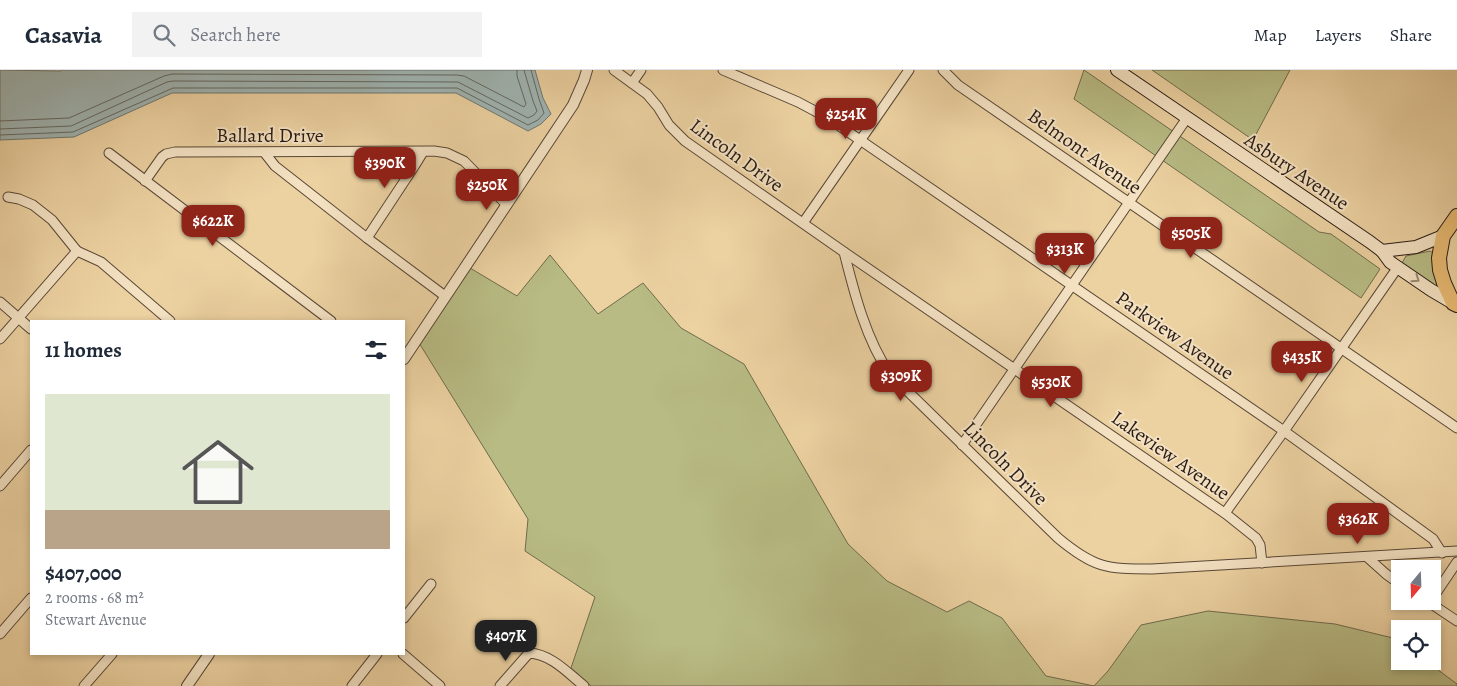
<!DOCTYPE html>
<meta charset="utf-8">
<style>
:root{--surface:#fff;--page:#f2f2f3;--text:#1f2937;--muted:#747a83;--line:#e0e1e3;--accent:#8f2418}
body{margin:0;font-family:Alegreya,serif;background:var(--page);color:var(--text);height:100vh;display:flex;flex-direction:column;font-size:19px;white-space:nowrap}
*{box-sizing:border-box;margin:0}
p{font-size:16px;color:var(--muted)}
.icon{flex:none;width:28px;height:28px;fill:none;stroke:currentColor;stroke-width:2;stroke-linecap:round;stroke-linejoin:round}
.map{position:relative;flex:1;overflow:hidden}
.details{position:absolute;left:30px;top:250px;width:375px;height:335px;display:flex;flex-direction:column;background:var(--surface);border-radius:0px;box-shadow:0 2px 8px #0003}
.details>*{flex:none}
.needle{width:32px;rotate:199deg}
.fabs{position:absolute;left:1391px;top:490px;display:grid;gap:10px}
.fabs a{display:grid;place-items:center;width:50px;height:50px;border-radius:0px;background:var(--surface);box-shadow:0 2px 8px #0003;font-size:25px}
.price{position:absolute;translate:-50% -42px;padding:0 11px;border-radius:10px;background:var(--accent);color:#fff;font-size:16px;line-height:32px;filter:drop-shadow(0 1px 2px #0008)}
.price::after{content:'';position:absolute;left:50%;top:30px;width:15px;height:11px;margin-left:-8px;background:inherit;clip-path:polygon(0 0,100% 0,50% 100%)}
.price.current{background:#222;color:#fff}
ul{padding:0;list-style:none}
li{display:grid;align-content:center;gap:10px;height:265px;padding:0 15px}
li+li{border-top:1px solid var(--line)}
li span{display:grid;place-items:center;height:155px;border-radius:0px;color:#555}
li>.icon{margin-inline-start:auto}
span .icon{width:90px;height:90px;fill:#fffc;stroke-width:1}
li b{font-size:21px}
h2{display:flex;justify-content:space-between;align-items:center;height:60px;padding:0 15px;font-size:21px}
header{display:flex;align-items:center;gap:30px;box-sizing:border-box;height:70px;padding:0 25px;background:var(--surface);border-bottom:1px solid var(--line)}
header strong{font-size:24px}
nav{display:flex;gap:28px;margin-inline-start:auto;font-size:18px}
.search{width:350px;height:45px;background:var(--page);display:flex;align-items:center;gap:12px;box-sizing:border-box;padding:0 18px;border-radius:0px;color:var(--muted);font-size:19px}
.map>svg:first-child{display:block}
</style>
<header>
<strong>Casavia</strong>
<div class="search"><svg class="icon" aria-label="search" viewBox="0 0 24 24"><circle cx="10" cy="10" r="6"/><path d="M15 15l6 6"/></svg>Search here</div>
<nav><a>Map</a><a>Layers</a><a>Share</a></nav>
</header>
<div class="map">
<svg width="1457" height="616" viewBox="0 0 1457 616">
<rect width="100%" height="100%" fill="#ecd1a1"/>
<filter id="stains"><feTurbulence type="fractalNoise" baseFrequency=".004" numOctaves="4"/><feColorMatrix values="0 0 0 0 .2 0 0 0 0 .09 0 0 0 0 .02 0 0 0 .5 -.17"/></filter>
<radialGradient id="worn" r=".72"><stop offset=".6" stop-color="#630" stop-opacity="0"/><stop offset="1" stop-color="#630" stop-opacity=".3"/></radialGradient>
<g fill="#b8bb84" stroke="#706b4c">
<path d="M1084 0 1319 162 1331 164 1380 199 1361 228 1074 29Z"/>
<path d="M1152 0H1290L1253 70Z"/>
<path d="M1430 181 1433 183 1441 221 1402 193 1406 186Z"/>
<path d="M550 185 598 244 643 213 681 258 744 294 848 474 887 511 947 542 969 531 1002 548 1046 606 1094 616 1108 601 1141 555 1208 541 1335 554 1393 568 1400 573V591H1426L1457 614V616H591L571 598 595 527 525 481 528 449 416 268 465 195 517 226Z"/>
</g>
<path fill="#9fb4b2" stroke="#6f7773" d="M0 0 61 1 62 0H535L543 28 551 44 541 54 528 61 456 23H172L74 67 0 70Z"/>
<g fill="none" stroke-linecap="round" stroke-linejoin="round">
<g stroke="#646863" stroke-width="1">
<path d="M0 51 69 48 164 6 172 4 457 5 464 6 524 37 526 34 517 6V0"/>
<path d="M0 59 71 56 167 12 173 11 458 12 528 48 534 45 537 41 533 31 524 0"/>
<path d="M0 65 73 62 173 18H457L528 55 538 50 544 43 539 29 531 0"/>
</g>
<g stroke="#594837" stroke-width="11">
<g id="minor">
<path d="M614 0 647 24 658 37 669 55 685 71 844 182C854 222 866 270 890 304L1058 468C1094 498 1106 499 1152 499L1457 481"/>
<path d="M723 0 798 32 828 48 1284 361 1433 469 1442 483"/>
<path d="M943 0 958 15 1457 358"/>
<path d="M632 13 641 0"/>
<path d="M264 82 275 96 367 168 445 226"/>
<path d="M109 83 331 251"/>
<path d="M145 111 162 87 166 84 175 82 434 81 447 83 464 91 507 135"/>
<path d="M8 127 19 129 33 135 52 150 77 181 101 192 170 251"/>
<path d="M803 153 909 0"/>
<path d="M367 168 415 95 423 82"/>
<path d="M844 182 1226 444 1256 468 1260 475 1262 493"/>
<path d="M0 232 31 259"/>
<path d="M0 269 77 181"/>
<path d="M962 375 1187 48"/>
<path d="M0 416 31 380"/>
<path d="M1225 443 1284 361 1398 197"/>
<path d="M1367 487 1386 504 1400 514"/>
<path d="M1432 529 1457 492"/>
<path d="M1427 531 1457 551"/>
<path d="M404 548 431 514"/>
<path d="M0 564 31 528"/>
<path d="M403 584 440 616"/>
<path d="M84 616 112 584"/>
<path d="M352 616 377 584"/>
<path d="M500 616 529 583C551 584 568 603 584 616"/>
</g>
</g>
<g stroke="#594837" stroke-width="12">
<g id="tertiary">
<path d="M404 289 573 35 584 10 587 0"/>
<path d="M187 616 209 584"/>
</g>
</g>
<g stroke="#281b14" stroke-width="14">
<g id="secondary">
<path d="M1117 0 1370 172 1382 181 1390 192 1431 220 1453 233"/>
<path d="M1382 181 1416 177 1443 166"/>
</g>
</g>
<g stroke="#281b14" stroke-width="16">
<path id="primary" d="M1457 146 1443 166 1439 188 1440 200 1444 213 1453 233 1457 235"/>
</g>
<use href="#minor" stroke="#f3e1c2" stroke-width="9"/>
<use href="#tertiary" stroke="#f3e1c2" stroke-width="10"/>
<use href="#secondary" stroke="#f3e1c2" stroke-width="12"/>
<use href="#primary" stroke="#e6b870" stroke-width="14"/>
</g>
<defs><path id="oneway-chevron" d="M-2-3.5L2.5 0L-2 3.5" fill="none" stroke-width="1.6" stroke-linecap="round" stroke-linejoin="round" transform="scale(1.25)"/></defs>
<use stroke="#988874" href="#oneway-chevron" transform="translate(1416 209) rotate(35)"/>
<g text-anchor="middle" stroke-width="4" stroke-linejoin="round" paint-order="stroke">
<g font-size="20" fill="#281b14" stroke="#f3e1c2">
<text x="270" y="72">Ballard Drive</text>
<text transform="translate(1085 81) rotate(35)" y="7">Belmont Avenue</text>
<text transform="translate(737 85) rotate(36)" y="7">Lincoln Drive</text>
<text transform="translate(1297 101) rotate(34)" y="7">Asbury Avenue</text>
<text transform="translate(1175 265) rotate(35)" y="7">Parkview Avenue</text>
<text transform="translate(1171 385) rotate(35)" y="7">Lakeview Avenue</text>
<text transform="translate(1006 393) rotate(45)" y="7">Lincoln Drive</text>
</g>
</g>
<rect width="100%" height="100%" filter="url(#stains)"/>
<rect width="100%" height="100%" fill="url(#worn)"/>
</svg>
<div class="fabs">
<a><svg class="needle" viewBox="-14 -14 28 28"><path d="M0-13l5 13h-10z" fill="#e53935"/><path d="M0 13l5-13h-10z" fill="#747a83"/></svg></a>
<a><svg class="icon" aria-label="locate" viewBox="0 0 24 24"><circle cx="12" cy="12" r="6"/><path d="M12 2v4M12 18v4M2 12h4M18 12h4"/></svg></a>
</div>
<b class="price" style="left:846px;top:70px">$254K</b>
<b class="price" style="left:385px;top:119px">$390K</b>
<b class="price" style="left:487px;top:141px">$250K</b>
<b class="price" style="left:213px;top:177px">$622K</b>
<b class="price" style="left:1191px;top:189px">$505K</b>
<b class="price" style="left:1065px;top:205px">$313K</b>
<b class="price" style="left:1302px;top:313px">$435K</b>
<b class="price" style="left:901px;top:332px">$309K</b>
<b class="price" style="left:1051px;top:338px">$530K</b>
<b class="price" style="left:1358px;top:475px">$362K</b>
<b class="price current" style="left:506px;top:592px">$407K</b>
<section class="details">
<h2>11 homes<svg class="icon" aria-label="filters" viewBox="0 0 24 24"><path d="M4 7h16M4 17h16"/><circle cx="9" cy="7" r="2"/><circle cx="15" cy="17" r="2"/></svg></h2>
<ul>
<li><span style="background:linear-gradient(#dfe7d0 75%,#b9a48a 0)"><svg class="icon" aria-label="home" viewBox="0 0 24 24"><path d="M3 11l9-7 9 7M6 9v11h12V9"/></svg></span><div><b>$407,000</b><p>2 rooms · 68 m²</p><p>Stewart Avenue</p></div></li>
</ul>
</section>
</div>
